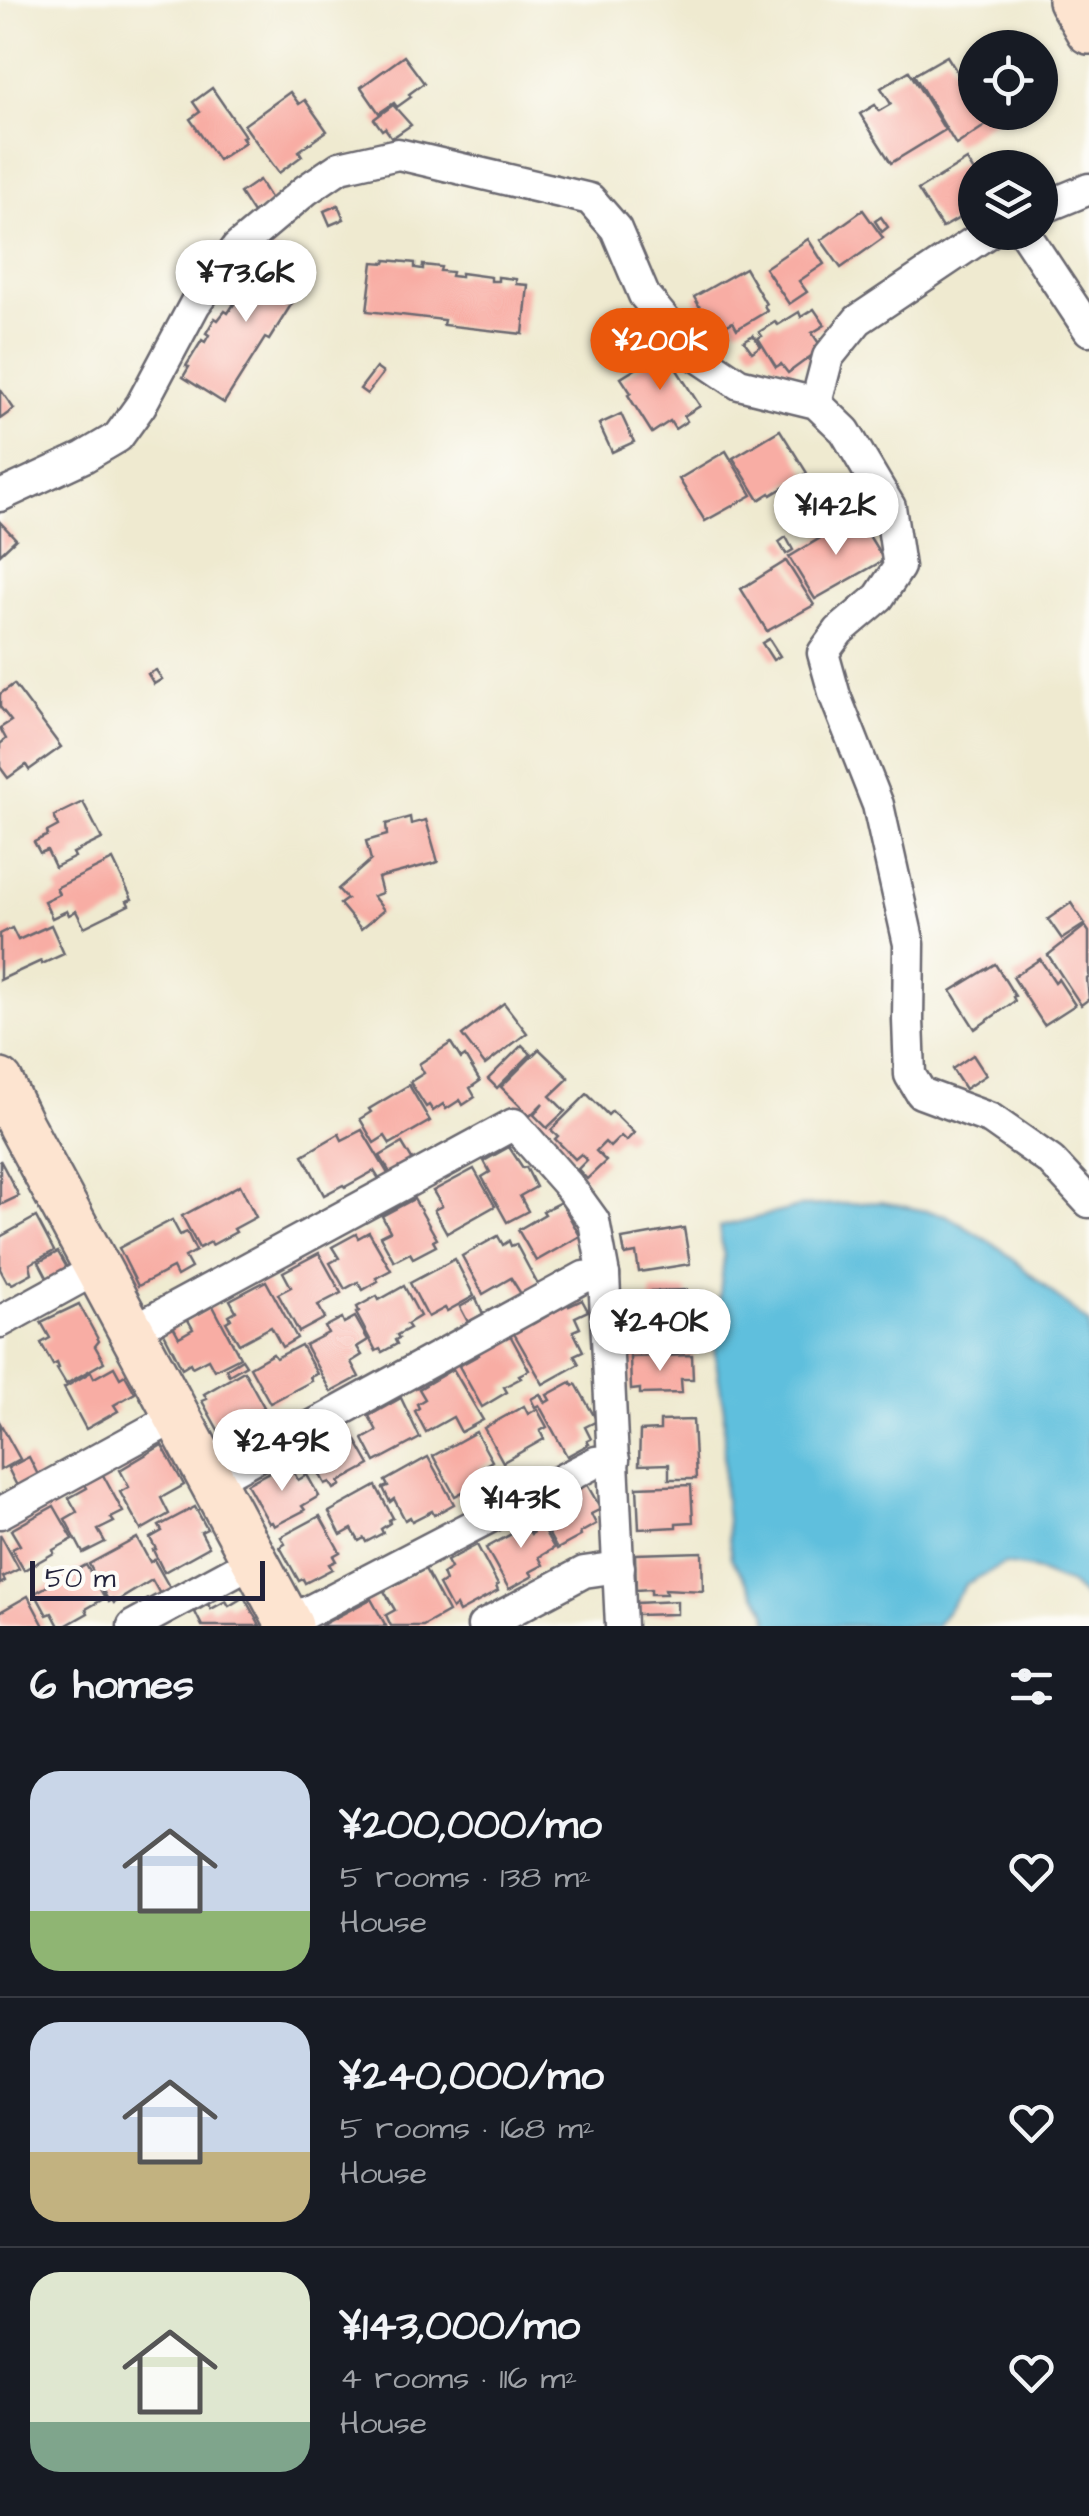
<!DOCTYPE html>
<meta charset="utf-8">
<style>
:root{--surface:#171b24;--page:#242831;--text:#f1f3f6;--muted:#9ea1a6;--line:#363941;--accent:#ea580c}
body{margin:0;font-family:"Architects Daughter",sans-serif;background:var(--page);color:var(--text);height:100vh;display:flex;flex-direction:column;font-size:38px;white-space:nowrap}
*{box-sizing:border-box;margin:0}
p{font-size:32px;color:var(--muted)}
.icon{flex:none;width:55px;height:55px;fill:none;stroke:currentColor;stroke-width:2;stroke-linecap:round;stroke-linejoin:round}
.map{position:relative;height:1626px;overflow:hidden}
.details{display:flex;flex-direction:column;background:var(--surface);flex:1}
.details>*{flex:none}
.controls{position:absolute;left:958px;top:30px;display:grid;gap:20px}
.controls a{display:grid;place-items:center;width:100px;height:100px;border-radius:50%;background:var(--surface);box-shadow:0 2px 8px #0004;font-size:50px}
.scale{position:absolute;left:30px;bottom:25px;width:235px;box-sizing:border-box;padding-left:10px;border:5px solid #22223b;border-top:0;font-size:28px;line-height:35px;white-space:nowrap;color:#22223b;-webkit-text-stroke:8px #fdfcf7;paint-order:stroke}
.price{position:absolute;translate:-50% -85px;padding:0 22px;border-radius:35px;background:#fff;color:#222;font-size:32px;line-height:65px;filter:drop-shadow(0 2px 5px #0008)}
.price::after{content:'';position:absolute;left:50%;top:60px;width:30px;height:22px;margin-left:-15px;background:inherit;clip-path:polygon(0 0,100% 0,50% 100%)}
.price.on{background:var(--accent);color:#fff}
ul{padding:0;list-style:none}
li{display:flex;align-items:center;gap:30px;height:250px;padding:0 30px}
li+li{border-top:2px solid var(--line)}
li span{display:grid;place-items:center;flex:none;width:280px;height:200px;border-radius:30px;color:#555}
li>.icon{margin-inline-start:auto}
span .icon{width:120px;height:120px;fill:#fffc;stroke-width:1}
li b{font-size:42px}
h2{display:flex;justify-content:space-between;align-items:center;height:120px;padding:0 30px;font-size:42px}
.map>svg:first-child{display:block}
</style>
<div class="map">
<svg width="1089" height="1626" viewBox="0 0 1089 1626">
<rect width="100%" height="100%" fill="#fdfcf7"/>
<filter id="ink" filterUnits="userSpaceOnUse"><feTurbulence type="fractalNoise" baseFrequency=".01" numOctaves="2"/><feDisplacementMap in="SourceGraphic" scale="20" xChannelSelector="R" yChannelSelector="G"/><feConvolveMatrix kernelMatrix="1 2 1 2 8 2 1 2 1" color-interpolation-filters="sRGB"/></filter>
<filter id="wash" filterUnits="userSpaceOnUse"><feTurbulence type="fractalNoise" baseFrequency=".0048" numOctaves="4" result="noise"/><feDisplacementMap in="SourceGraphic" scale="40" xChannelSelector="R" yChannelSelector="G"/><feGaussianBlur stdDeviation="2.25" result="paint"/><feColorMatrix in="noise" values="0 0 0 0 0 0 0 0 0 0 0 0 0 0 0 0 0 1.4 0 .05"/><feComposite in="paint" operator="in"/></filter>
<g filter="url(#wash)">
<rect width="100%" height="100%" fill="#efead0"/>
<path fill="#5fbfdd" stroke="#40708c" stroke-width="2.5" d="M881 1202 946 1215 1001 1249 1089 1324V1602L1070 1584 1029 1568 1004 1564 966 1584 936 1626H770L764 1606 731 1558 724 1491V1411L714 1348 724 1257 719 1227 804 1206Z"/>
<g id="blocks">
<g fill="#f8ada4">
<path d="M404 56 424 83 409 94 411 97 397 107 394 103 379 113 361 87Z"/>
<path d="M947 56 972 96 975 94V112H1000L1001 115 956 145 914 75Z"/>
<path d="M909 71 945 130 891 163 860 114 875 105 879 111 891 104 881 88Z"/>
<path d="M212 88 245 136 242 137 245 142 218 160 190 119 200 112 193 102Z"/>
<path d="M290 92 299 104 305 100 327 131 299 151 302 156 279 173 244 125Z"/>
<path d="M393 105 411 125 392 138 385 128 382 130 374 119Z"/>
<path d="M967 160 975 173V209L942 228 918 190Z"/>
<path d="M259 180 272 201 253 213 240 193Z"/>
<path d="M338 205 344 219 330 225 324 211Z"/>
<path d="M863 210 883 238 841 268 821 240Z"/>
<path d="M881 217 888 227 882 232 875 221Z"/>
<path d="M808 239 824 264 799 281 807 292 789 304 765 268Z"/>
<path d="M270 248 311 273 269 340 265 338 224 403 183 377 189 367 186 366 202 340 205 342 209 335 206 333 215 318 218 320 225 311 228 313 234 304 231 302 247 277 250 279 253 272 251 271 260 256 263 258Z"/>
<path d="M386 260 415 263V268L423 269V265L441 267 440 271 452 272 451 276 461 277V273L491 277V281H498V277L516 279V284L528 285 523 334 443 325 444 320 367 311 373 262 385 263Z"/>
<path d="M745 268 766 304 764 305 767 311 737 329 733 322 714 332 694 297Z"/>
<path d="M814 309 825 325 812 333 822 348 788 373 781 364 776 367 758 338 762 336 759 332 775 322 778 325 799 312 801 317Z"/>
<path d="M753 335 761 346 752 352 744 341Z"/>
<path d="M665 351 700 406 684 416 687 421 675 429 670 421 652 433 628 395 631 393 621 378Z"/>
<path d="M376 368 383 373 367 394 360 389Z"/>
<path d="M0 389 14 409 0 419Z"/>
<path d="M621 414 634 442 612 452 599 424Z"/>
<path d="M780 430 807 473 771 495 770 493 759 500 733 458Z"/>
<path d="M726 451 752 495 705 521 679 479Z"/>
<path d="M857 516 884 560 815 599 789 557Z"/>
<path d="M0 522 16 539 0 554Z"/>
<path d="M786 537 793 550 786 554 779 542Z"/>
<path d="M786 561 814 605 767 631 741 589Z"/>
<path d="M769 639 780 656 773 660 762 643Z"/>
<path d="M156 670 162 679 154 684 148 674Z"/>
<path d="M14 684 61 747 29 770 26 765 8 778 0 767V744L6 739 0 728 11 721 0 707V694Z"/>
<path d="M83 802 102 839 73 853 75 857 55 867 47 850 40 853 34 842 48 835 47 832 58 826 54 816Z"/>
<path d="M410 817 411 824 426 820 438 862 378 878 382 893 373 896 384 910 361 929 340 904 347 899 338 889 371 860 366 841 387 835 386 824Z"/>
<path d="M113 860 132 899 127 901 129 905 84 927 76 911 69 915 67 911 52 918 44 901 59 894 56 888Z"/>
<path d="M1071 903 1085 924 1062 939 1048 919Z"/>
<path d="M51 925 64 954 42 964 41 961 0 980V934L12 928 18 940Z"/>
<path d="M1085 926 1089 932V977L1087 979 1089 999 1081 1005 1048 955Z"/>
<path d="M1040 959 1055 982 1058 979 1075 1005 1044 1025 1013 977Z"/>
<path d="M995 964 1015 996 1013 997 1015 1001 975 1029 951 991Z"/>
<path d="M504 1003 527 1033 485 1065 462 1035Z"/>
<path d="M451 1043 461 1059 465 1056 480 1081 470 1088 475 1097 463 1105 460 1100 446 1109 443 1104 433 1111 429 1105 426 1107 410 1082 424 1073 419 1064Z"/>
<path d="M522 1045 531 1054 497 1088 488 1079Z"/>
<path d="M539 1049 569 1078 550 1096 565 1111 547 1128 534 1115 543 1103 530 1116 501 1087Z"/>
<path d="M973 1055 986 1075 965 1089 952 1069Z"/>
<path d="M409 1085 430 1121 390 1144 385 1136 374 1143 360 1119 371 1112 369 1109Z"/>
<path d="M587 1094 608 1115 612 1111 634 1133 626 1141 621 1136 610 1147 605 1142 596 1151 606 1161 587 1179 578 1169 587 1160 581 1154 575 1159 555 1139 558 1136 551 1130Z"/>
<path d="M362 1130 390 1177 381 1182 374 1171 345 1187 343 1185 324 1195 303 1155 339 1134 342 1140Z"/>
<path d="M402 1143 414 1163 392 1176 380 1156Z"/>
<path d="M509 1147 523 1168 526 1167 536 1187 520 1196 528 1211 507 1222 482 1177 490 1172 484 1161Z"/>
<path d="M0 1160 19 1196 0 1205Z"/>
<path d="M474 1169 495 1206 447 1233 434 1210 442 1206 433 1191Z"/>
<path d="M240 1185 256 1217 234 1229 236 1232 212 1245 211 1242 199 1248 182 1216Z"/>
<path d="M414 1199 437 1239 433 1241 436 1246 413 1258 410 1253 394 1261 380 1236 390 1231 382 1216Z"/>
<path d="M561 1202 580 1236 536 1261 518 1230 545 1214 543 1211Z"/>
<path d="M36 1217 54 1251 30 1264 32 1273 12 1284 10 1281 7 1282 0 1269V1237Z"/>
<path d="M172 1220 180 1235 187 1232 196 1251 185 1257 191 1268 177 1276 173 1268 138 1286 119 1248Z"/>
<path d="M684 1228 690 1264 639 1272 636 1253 625 1255 622 1239Z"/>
<path d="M369 1232 391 1270 376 1278 378 1281 363 1290 358 1282 345 1289 330 1263 339 1258 332 1247 356 1234 358 1238Z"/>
<path d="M498 1236 503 1245 509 1241 511 1246 516 1244 538 1285 521 1294 511 1278 483 1294 462 1256Z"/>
<path d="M58 1252 70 1273 50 1283 39 1262Z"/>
<path d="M319 1253 341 1293 318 1305 325 1318 299 1332 278 1294 291 1287 283 1272Z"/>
<path d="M455 1259 474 1296 447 1311 445 1308 428 1317 410 1283Z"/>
<path d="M266 1281 297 1338 282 1347 271 1327 239 1344 226 1322 231 1319 229 1315 236 1311 230 1300Z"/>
<path d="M404 1286 420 1316 407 1324 410 1328 397 1335 399 1338 395 1340 397 1344 382 1352 380 1349 376 1351 356 1313 359 1311 357 1307 377 1296 379 1300Z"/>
<path d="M687 1290V1338L652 1339 653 1334H646V1328H632L631 1302 651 1301V1291Z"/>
<path d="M476 1298 483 1314 468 1322 460 1307Z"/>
<path d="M582 1300 588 1311 575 1317 580 1328 573 1331 583 1351 574 1355 579 1364 543 1384 512 1330 531 1319 533 1324 568 1304 569 1306Z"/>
<path d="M79 1304 99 1341 95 1346 104 1362 66 1384 57 1369 59 1368 57 1363 53 1365 41 1343 50 1338 41 1322Z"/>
<path d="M213 1306 240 1357 214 1370 208 1359 192 1367 190 1363 182 1368 163 1331 173 1326 179 1337 193 1329 188 1320Z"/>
<path d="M355 1317 368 1340 357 1347 362 1355 351 1362 359 1377 331 1392 305 1345 328 1333 325 1327 342 1318 344 1323Z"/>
<path d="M510 1335 529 1370 519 1375 521 1378 504 1387 507 1392 482 1407 459 1366 479 1355 477 1350Z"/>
<path d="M665 1341 666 1352 624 1353V1343Z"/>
<path d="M301 1345 317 1374 310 1377 312 1381 270 1403 250 1367 273 1354 276 1358Z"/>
<path d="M692 1355 693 1379H681L682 1393 640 1394V1389L631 1390 630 1357Z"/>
<path d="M242 1359 246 1365 229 1375 226 1369Z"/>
<path d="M114 1367 120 1378 125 1375 135 1393 114 1405 118 1411 86 1429 64 1388 91 1372 94 1378Z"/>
<path d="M453 1369 483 1420 461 1432 453 1417 426 1432 415 1411 419 1408 417 1404 425 1399 419 1389Z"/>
<path d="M244 1371 264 1407 256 1412 259 1417 222 1437 202 1401 207 1399 204 1394Z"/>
<path d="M571 1382 573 1386 576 1384 597 1421 585 1427 591 1439 587 1441 589 1444 567 1456 539 1405 535 1407 531 1399 540 1394 545 1403 550 1400 547 1395Z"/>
<path d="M401 1398 420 1438 375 1462 363 1439 377 1431 369 1416Z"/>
<path d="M524 1406 528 1414 537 1409 547 1427 540 1431 544 1439 503 1462 484 1428Z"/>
<path d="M693 1420 696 1479H669V1464L639 1465 640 1431 660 1430V1421Z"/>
<path d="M0 1423 20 1459 0 1470Z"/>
<path d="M349 1428 370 1465 339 1482 341 1485 334 1489 330 1482 325 1484 307 1451 325 1440 322 1436 335 1429 338 1435Z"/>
<path d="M476 1432 492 1461 480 1468 486 1479 455 1496 433 1456Z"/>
<path d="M162 1445 184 1485 161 1498 169 1514 141 1530 120 1492 129 1487 120 1470Z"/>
<path d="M29 1457 39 1477 18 1488 8 1468Z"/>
<path d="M428 1457 454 1504 434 1515 432 1511 412 1521 410 1517 405 1520 394 1499 390 1502 383 1488 388 1486 385 1481Z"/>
<path d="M288 1462 298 1480 307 1475 319 1496 302 1506 305 1510 274 1526 272 1522 269 1523 247 1484Z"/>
<path d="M103 1475 123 1512 111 1518 114 1522 98 1530 105 1542 83 1553 65 1519 77 1512 69 1498 87 1488 85 1484Z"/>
<path d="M586 1483 601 1509 591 1514 596 1524 580 1533 581 1536 557 1549 536 1511Z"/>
<path d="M691 1485 693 1522 676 1523V1527L639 1529 637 1487Z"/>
<path d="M376 1486 393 1518 389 1520 390 1523 381 1529 383 1533 366 1542 364 1538 359 1541 352 1529 341 1535 329 1512Z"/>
<path d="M54 1506 73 1539 53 1550 54 1553 24 1570 12 1549 20 1545 11 1530Z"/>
<path d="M530 1506 554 1548 539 1557 543 1565 530 1572 533 1576 509 1589 486 1548 526 1526 531 1534 533 1533 521 1512Z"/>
<path d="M195 1507 207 1529 201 1532 209 1547 164 1572 153 1550 156 1549 150 1538 162 1531 159 1526Z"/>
<path d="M320 1516 340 1552 333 1556 336 1561 329 1564 332 1569 305 1583 303 1579 299 1581 280 1547 285 1544 281 1537Z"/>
<path d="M0 1534 19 1569 3 1577 5 1581 0 1584Z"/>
<path d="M137 1538 150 1562 154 1560 171 1590 161 1596 152 1580 114 1603 112 1600 109 1602 89 1564Z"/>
<path d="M477 1545 498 1585 496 1586 498 1591 459 1612 456 1606 452 1609 439 1585 445 1581 442 1574 451 1568 447 1561Z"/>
<path d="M702 1552 703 1591 665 1589 666 1594H651V1589L636 1590 635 1554Z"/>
<path d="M86 1565 105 1598 86 1609 88 1613 65 1626H59L52 1613 47 1615 35 1593Z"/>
<path d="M425 1569 448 1612 423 1626H391L386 1615 395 1610 384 1591Z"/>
<path d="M28 1596 44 1626H0V1612Z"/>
<path d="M244 1597 260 1626H202L195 1612 208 1604 211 1609 226 1601 229 1606Z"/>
<path d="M371 1599 386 1626H320Z"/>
<path d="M677 1601V1614L636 1615V1603Z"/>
</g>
</g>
</g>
<g filter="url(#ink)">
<use href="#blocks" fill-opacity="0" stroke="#6a686f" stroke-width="2.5"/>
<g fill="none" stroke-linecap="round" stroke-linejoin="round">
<g stroke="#6a686f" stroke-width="35">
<g id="street">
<path d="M1040 209 1089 189"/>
<path d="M1024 232 1089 330"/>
<path d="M816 403 828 357 858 320 989 232"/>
<path d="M0 496 84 457 118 437 141 405 195 304 237 248 306 190 340 167 398 154 590 199 616 229 644 295 690 351 739 384 816 403 845 431 890 507 899 567 879 597 839 631 823 653 835 696 878 805 909 944 908 1020 910 1075 921 1093 991 1119 1051 1161 1089 1202"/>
<path d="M0 1322 98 1268"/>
<path d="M132 1331 514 1124 568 1185 594 1221 604 1275 621 1626"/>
<path d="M212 1481 584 1277 604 1275"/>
<path d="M0 1513 177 1416"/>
<path d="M288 1622 596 1462 614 1460"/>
<path d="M133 1626 255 1560"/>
<path d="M483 1626 584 1572 619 1567"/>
</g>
</g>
<g stroke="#6a686f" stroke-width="50">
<g id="secondary">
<path d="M1071 0 1089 31"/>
<path d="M0 1082 21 1126 290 1626"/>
</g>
</g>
<use href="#street" stroke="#fff" stroke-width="30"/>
<use href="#secondary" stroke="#fde4d0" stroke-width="45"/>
</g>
</g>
</svg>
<div class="controls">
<a><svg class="icon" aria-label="locate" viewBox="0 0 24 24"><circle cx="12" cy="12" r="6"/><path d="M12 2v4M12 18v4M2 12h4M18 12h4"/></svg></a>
<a><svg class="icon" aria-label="layers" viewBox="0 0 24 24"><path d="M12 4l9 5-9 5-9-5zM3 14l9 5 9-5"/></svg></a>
</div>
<div class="scale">50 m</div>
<b class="price" style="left:246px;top:325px">¥73.6K</b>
<b class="price on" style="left:660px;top:393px">¥200K</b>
<b class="price" style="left:836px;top:558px">¥142K</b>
<b class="price" style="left:660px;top:1374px">¥240K</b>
<b class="price" style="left:282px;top:1494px">¥249K</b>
<b class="price" style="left:521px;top:1551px">¥143K</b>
</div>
<section class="details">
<h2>6 homes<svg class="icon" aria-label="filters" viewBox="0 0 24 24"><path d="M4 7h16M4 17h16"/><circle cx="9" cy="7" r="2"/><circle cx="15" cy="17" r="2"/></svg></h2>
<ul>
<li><span style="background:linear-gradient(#c9d6e8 70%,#8fb573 0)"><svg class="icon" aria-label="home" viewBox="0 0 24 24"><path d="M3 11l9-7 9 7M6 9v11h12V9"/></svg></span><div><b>¥200,000/mo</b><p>5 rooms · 138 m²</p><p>House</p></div><svg class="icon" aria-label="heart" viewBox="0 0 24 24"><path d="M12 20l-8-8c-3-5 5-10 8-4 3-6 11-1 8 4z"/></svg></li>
<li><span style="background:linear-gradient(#c9d6e8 65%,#c2b280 0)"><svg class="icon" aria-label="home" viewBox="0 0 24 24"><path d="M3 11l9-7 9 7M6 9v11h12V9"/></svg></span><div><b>¥240,000/mo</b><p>5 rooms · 168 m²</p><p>House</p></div><svg class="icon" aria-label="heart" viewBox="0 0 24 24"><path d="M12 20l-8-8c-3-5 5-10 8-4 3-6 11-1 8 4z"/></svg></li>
<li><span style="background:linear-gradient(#dfe7d0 75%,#7fa58c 0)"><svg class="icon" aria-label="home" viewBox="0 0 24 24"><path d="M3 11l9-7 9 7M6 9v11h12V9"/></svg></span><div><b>¥143,000/mo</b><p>4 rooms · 116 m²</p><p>House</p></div><svg class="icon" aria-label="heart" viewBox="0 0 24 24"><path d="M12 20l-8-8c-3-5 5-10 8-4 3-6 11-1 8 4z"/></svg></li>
</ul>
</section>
